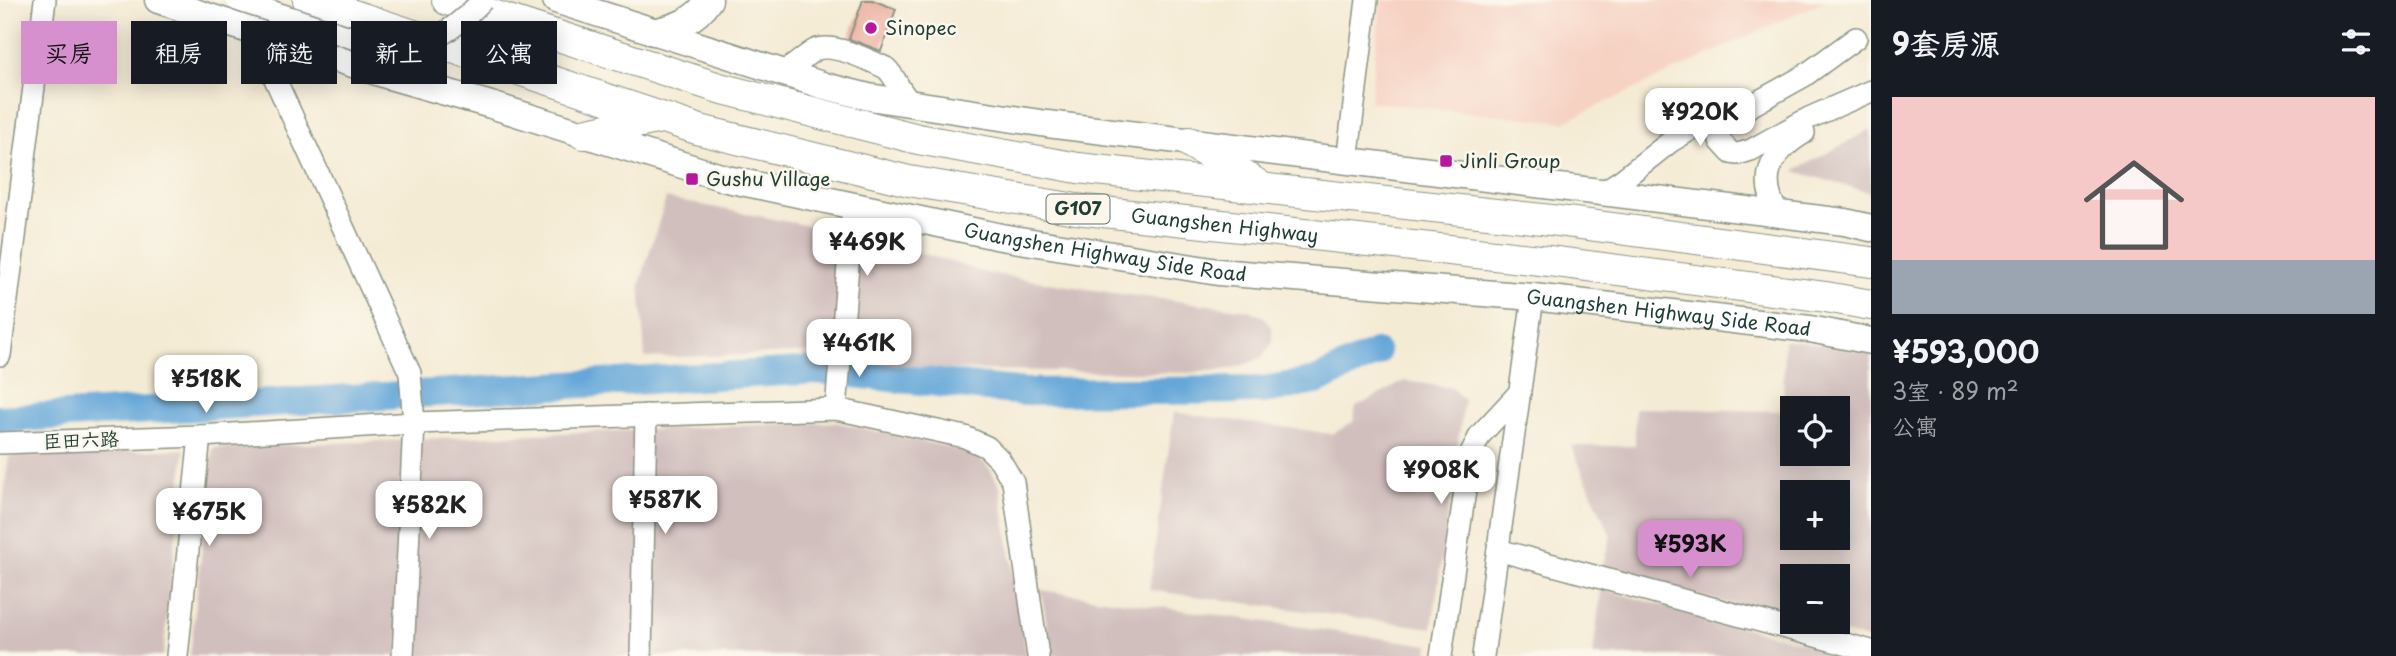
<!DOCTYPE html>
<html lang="zh">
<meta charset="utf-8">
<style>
:root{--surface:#171b24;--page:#20242c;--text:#f1f3f6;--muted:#9ea1a6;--line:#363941;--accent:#d690ce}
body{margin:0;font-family:"Playpen Sans","LXGW WenKai TC",sans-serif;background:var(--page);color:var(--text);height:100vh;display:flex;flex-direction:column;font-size:26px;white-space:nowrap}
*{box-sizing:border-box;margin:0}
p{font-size:23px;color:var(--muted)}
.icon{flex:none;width:38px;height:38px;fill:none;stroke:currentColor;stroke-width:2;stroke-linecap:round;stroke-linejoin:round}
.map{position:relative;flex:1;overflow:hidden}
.side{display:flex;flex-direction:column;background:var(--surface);width:525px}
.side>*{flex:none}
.banner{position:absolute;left:21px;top:21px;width:665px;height:63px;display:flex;gap:14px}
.fabs{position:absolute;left:1780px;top:396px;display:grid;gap:14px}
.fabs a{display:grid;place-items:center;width:70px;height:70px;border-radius:0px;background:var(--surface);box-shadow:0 4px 18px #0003;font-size:35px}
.price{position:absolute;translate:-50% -60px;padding:0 16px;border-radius:14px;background:#fff;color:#222;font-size:23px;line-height:46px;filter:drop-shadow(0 2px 4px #0008)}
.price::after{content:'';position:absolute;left:50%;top:42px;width:21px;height:16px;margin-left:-10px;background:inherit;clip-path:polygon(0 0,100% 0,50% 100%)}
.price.on{background:var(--accent);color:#111}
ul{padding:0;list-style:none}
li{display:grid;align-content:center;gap:14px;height:371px;padding:0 21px}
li+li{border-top:2px solid var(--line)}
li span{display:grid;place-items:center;height:217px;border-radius:0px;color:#555}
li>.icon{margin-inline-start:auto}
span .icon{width:126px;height:126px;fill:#fffc;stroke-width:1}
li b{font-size:30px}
h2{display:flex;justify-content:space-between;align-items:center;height:84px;padding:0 21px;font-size:30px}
.tag{padding:0 24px;border-radius:0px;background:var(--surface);box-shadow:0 4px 18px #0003;font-size:24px;line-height:63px}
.tag.on{background:var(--accent);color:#111}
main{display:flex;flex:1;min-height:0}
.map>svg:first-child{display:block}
</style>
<main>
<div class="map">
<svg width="1871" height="656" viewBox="0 0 1871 656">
<rect width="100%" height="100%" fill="#fbf7ec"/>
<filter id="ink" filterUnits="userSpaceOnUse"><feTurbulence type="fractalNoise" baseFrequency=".0143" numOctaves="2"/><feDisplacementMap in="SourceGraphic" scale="14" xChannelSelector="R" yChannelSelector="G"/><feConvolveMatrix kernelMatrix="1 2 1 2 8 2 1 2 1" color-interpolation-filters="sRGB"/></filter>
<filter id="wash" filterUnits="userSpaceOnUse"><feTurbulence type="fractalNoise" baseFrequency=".00686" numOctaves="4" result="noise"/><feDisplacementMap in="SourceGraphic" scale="28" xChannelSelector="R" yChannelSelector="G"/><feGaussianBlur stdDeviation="1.57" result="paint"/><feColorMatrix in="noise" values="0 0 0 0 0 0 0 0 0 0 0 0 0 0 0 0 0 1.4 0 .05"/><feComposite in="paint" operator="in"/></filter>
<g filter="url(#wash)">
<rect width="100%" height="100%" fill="#f4ebd4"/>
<path fill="#f6d2c3" d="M1381 0H1826L1564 122 1370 102Z"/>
<g fill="#d1bfbd" fill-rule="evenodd">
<path d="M1871 129V193L1794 171Z"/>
<path d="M666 198 876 239 986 273 1113 293 1249 310 1264 317 1272 329V343L1263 356 1252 362 1230 369 1188 373 933 369 826 352 645 358 640 283Z"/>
<path d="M1784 340 1801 341 1871 353V640L1799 621H1838V576H1792V620L1601 570 1611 536 1571 446H1635V408L1783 411ZM1792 408H1838V453H1792ZM1792 492H1838V537H1792Z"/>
<path d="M1405 381 1452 388 1464 400 1432 628 1149 590 1174 412 1332 434 1353 422 1356 407Z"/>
<path d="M835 422 961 450 979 458 990 469 1000 487 1026 656H410L418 439Z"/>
<path d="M408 440 398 656H190L213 448Z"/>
<path d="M185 449 163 656H0V527L9 456Z"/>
<path d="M1601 589 1851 656H1593Z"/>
<path d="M1041 590 1429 645 1428 656H1052Z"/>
</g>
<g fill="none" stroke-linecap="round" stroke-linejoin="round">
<path stroke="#65a7d9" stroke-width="28" d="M0 419 817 370 1025 392 1263 390 1316 381 1376 353"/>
</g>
<g id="blocks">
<path fill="#e8a292" d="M863 0H872L896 9 881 51 849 39Z"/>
</g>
</g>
<g filter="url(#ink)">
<use href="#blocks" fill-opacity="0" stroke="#8a9484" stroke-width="2"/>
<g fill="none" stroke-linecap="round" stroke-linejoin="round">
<g stroke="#8a9484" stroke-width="24">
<g id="minor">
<path d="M253 31 410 373 414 423 403 656"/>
<path d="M1856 38 1804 76 1725 120 1719 129 1720 141 1731 153 1738 154 1751 150 1809 118 1871 91"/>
<path d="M782 72C795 67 804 56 815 50 832 42 869 60 886 68 898 79 899 94 913 104"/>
<path d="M1347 161 1367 0"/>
<path d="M1601 193 1623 179 1670 142 1730 106"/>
<path d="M1778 214C1758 178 1769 154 1804 133"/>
<path d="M0 355 45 0"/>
<path d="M836 409 853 206"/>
<path d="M0 443 200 436 414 423 836 409 965 437 987 447 1000 460 1013 482 1038 656"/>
<path d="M1498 550 1871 651"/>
<path d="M177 656 200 436"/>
<path d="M641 656 646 415"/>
<path d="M1441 656 1470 456 1480 435 1520 392"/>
<path d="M1483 656 1533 297"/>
</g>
</g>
<g stroke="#8a9484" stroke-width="29">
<g id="major">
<path id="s1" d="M158 0 386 75 491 105 727 179 1001 237 1218 272 1533 297 1810 329 1871 341"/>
<path d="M556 0 825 86 869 97 1047 124 1845 222 1871 228"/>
<path d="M653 32C677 27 695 21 709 0"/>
</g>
</g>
<g stroke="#8a9484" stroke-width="32">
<g id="highway">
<path id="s2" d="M308 0 700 130 909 181 1076 209 1549 261 1826 297 1871 305"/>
<path d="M447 0 719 88 918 139 1078 168 1551 220 1871 262"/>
<path d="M583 134 661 118"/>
<path d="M1189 142 1257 184"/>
</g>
</g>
<use href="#minor" stroke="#fff" stroke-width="21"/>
<use href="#major" stroke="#fff" stroke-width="26"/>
<use href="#highway" stroke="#fff" stroke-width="30"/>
<g stroke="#8a9484" stroke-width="24" stroke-linecap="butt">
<path id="minor-bridge" d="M237 0 371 44C423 52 447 37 483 0"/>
</g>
<use href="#minor-bridge" stroke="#fff" stroke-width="21"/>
</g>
</g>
<g fill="#b5179e" stroke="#fbf7ec" stroke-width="2.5">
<circle cx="871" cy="28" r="7"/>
<rect x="1439" y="154" width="14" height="14" rx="3.5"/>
<rect x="685" y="172" width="14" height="14" rx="3.5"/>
</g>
<g text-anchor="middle" stroke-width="5" stroke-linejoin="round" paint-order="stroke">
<rect fill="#fbf7ec" stroke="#61756b" stroke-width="2" x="1046.5" y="194.5" width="63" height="29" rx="5"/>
<g font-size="18" font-weight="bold" fill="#1f3d34">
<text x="1078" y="215">G107</text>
</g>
<g font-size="19" fill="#1f3d34" stroke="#fbf7ec" text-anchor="start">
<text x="885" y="35">Sinopec</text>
<text x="1460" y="168">Jinli Group</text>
<text x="706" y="186">Gushu Village</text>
</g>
<g font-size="19" fill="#1f3d34" stroke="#fbf7ec">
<text dy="7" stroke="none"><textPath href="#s2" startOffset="947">Guangshen Highway</textPath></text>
<text dy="7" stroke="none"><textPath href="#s1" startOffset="982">Guangshen Highway Side Road</textPath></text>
<text dy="7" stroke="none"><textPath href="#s1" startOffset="1549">Guangshen Highway Side Road</textPath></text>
<text transform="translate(81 440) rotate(-2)" y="7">臣田六路</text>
</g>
</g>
</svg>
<div class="fabs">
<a><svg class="icon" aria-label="locate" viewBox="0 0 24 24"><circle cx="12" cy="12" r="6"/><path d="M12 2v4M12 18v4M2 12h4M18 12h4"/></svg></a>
<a>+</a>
<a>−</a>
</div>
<b class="price" style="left:1700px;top:148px">¥920K</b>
<b class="price" style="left:867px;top:278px">¥469K</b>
<b class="price" style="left:859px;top:379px">¥461K</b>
<b class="price" style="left:206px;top:415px">¥518K</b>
<b class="price" style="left:1441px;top:506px">¥908K</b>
<b class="price" style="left:665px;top:536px">¥587K</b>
<b class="price" style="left:429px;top:541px">¥582K</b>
<b class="price" style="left:209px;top:548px">¥675K</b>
<b class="price on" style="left:1690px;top:580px">¥593K</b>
<div class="banner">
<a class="tag on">买房</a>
<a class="tag">租房</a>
<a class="tag">筛选</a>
<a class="tag">新上</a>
<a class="tag">公寓</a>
</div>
</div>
<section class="side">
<h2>9套房源<svg class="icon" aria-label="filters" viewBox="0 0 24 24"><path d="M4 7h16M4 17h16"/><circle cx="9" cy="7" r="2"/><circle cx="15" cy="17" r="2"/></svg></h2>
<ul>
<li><span style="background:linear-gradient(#f6c9c9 75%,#9aa5b1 0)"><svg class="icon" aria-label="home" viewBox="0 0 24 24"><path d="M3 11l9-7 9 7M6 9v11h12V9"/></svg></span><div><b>¥593,000</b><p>3室 · 89 m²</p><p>公寓</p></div></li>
</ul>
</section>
</main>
